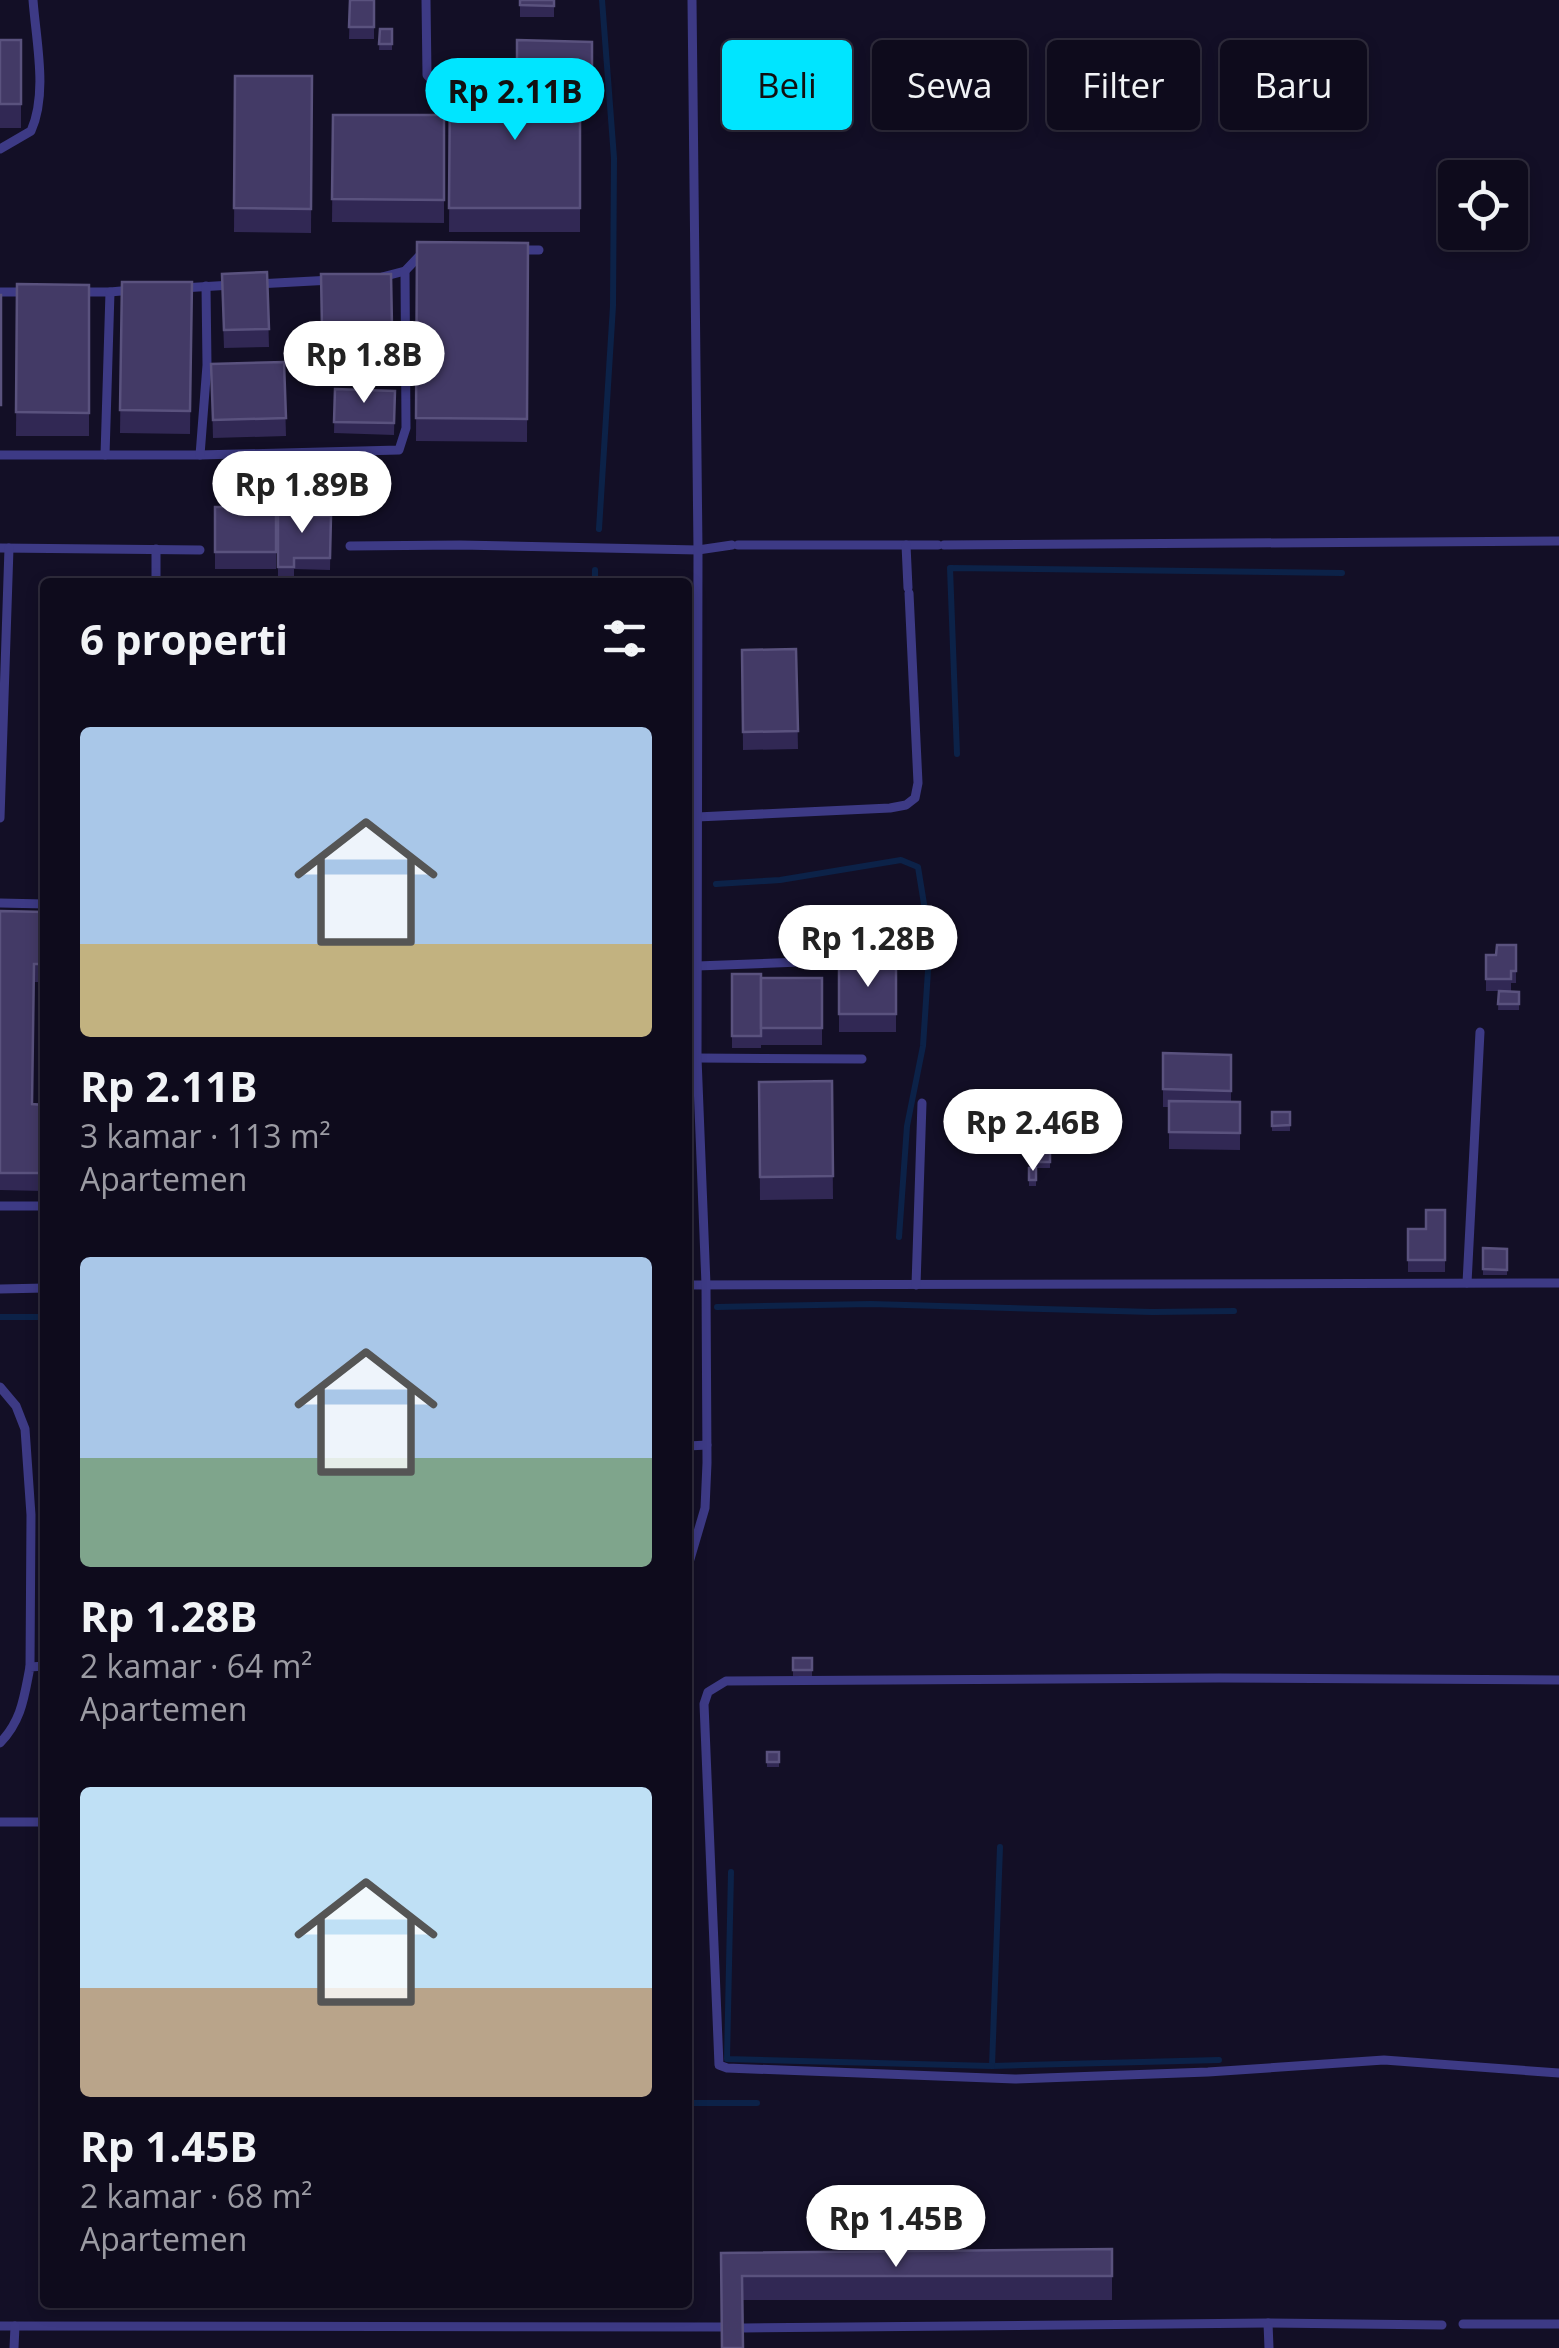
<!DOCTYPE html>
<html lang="id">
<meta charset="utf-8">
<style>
:root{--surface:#0e0b1c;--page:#171425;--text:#f1f3f6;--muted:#9b9ba3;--line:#2e2b3b;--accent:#00e5ff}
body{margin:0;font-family:"Open Sans",sans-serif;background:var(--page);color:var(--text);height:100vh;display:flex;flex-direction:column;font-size:38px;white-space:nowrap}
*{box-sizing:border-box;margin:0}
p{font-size:32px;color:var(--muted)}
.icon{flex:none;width:55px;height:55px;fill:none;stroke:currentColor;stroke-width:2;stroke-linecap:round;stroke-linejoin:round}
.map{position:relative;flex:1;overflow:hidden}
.side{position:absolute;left:40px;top:578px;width:652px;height:1730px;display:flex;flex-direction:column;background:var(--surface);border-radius:10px;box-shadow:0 5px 15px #0003,0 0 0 2px var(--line)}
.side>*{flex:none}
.top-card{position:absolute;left:722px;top:40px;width:685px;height:90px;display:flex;gap:20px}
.controls{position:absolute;left:1438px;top:160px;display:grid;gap:20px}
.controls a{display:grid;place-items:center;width:90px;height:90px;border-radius:10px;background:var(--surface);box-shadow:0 5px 15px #0003,0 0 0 2px var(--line);font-size:50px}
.price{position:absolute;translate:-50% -85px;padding:0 22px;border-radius:35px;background:#fff;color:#222;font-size:32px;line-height:65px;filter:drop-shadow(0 2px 5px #0008)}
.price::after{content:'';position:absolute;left:50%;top:60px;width:30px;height:22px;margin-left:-15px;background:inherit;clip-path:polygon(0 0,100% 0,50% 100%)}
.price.current{background:var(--accent);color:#111}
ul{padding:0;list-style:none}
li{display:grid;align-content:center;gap:20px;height:530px;padding:0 40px}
li span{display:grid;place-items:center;height:310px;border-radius:10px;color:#555}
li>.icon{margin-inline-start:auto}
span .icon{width:180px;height:180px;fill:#fffc;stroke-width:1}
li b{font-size:42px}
h2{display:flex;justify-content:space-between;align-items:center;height:120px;padding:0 40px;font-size:42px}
.tag{padding:0 35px;border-radius:10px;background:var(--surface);box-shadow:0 5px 15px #0003,0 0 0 2px var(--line);font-size:35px;line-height:90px}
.tag.current{background:var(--accent);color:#111}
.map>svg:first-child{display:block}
</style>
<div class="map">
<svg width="1559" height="2348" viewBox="0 0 1559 2348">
<rect width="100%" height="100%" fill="#130f26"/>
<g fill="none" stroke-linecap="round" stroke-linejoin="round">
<g stroke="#0c2248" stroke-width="6">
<path d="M599 529 613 306 614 158 602 0"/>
<path d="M595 582V570"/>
<path d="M957 754 950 568 1342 573"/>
<path d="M716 884 780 880 901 860 918 867 930 941 923 1046 907 1126 899 1237"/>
<path d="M717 1307 871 1304 1152 1312 1234 1311"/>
<path d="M0 1317H45"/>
<path d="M1000 1847 992 2066 1219 2060"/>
<path d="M731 1872 727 2059 992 2066"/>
<path d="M688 2103H757"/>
</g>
<g stroke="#3d3a85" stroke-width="9">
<path d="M426 0 427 75 438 87 459 91"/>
<path d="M0 149 31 131C48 93 36 41 33 0"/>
<path d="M516 250H539"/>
<path d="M382 277 405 271 426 249"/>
<path d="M257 284 332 280"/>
<path d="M182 288 232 285"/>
<path d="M0 292H27"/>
<path d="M78 292H110L105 455"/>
<path d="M110 292 132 290"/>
<path d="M0 455H200L399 450 406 428 405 271"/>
<path d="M200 455 207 365 206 286"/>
<path d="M738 545H938"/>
<path d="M906 545 908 588"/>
<path d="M944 545 1559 541"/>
<path d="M350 546 460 545 698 550 732 545"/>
<path d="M0 548 200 550"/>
<path d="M156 549V582"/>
<path d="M697 817 890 808 906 805 915 798 918 783 909 593"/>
<path d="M0 818 9 548"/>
<path d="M0 903 45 904"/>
<path d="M697 966 878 959"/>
<path d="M697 1058 862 1059"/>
<path d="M0 1206H45"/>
<path d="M1467 1283 1480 1032"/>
<path d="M688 1285 1559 1283"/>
<path d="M916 1285 922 1103"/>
<path d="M0 1289 45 1288"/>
<path d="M0 1387 16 1406 25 1429 31 1515 30 1667"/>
<path d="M688 1446 707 1445"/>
<path d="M688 1566 705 1508 707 1463 706 1285 697 1058 698 550 692 0"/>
<path d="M1559 1680 1219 1678 726 1681 708 1692 704 1704 719 2065 727 2068 1015 2079 1208 2072 1384 2060 1559 2073"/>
<path d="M0 1743C22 1720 24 1697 30 1667L45 1666"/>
<path d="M0 1822H45"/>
<path d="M1268 2323 1269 2348"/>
<path d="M1463 2324H1559"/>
<path d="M0 2326 722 2327"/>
<path d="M743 2328 1268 2323 1442 2325"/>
<path d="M14 2348 15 2326"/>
</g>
</g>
<g fill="#312854">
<path d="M350 0H374V39H349Z"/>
<rect x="520" y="0" width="34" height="17"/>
<path d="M380 29H392V50H379Z"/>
<rect x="0" y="40" width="21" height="88"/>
<path d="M517 40 592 42V86H580V232H449L450 78 517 79Z"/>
<path d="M235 76H312L311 233 234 232Z"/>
<path d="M333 115H444V223L332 222Z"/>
<path d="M417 242 528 243 527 442 416 441Z"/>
<path d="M267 272 269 347 224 348 222 292Z"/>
<path d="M321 274H391L392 345 322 346Z"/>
<path d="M122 282H192L190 434 120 433Z"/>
<path d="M17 284 89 285V436H16Z"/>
<path d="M284 362 286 436 213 438 211 364Z"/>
<path d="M335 389 395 391 394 435 334 433Z"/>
<path d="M278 501 294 516H331L330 570 294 569V579H278Z"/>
<rect x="215" y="507" width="61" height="62"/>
<path d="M796 649 798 749 743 750 742 650Z"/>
<path d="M0 911 45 912V982H34L32 1104 44 1105 43 1191 0 1190Z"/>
<path d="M1516 945V983H1511V991H1486V955H1496Z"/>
<rect x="839" y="966" width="57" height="66"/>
<path d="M732 974 761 978H822V1045H761V1048H732Z"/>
<path d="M1499 991 1519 992V1010H1498Z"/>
<path d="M1163 1053 1231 1055V1102H1240V1150L1169 1149V1107H1163Z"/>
<path d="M832 1081 833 1199 760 1200 759 1082Z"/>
<rect x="1272" y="1112" width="18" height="19"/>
<path d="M1033 1153H1050V1168H1036V1186H1029V1168H1033Z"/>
<path d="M1445 1210V1272H1408V1229H1426Z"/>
<path d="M1483 1248 1507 1249V1275H1483Z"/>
<rect x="793" y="1658" width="19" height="18"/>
<rect x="767" y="1752" width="12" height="15"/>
<path d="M1112 2249V2300H742L721 2253Z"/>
</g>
<g fill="#433a66" stroke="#5a527e" stroke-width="2.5">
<path d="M350 0H374V27H349Z"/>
<path d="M520 0H554V6L520 5Z"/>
<path d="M380 29H392V44H379Z"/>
<rect x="0" y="40" width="21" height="64"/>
<path d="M517 40 592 42V69L517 67Z"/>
<path d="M235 76H312L311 209 234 208Z"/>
<path d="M450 78 580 79V208H449Z"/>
<path d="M333 115H444V200L332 199Z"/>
<path d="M417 242 528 243 527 419 416 418Z"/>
<path d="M267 272 269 329 224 330 222 274Z"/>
<path d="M321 274H391L392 327 322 328Z"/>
<path d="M122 282H192L190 411 120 410Z"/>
<path d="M17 284 89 285V413L16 412Z"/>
<rect x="0" y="295" width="1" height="110"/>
<path d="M284 362 286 418 213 420 211 364Z"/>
<path d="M335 389 395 391 394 423 334 422Z"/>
<path d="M278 501H294V516H331L330 558H294V567H278Z"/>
<rect x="215" y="507" width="61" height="45"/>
<path d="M796 649 798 731 743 732 742 650Z"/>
<path d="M0 911 45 912V964H34L32 1104 44 1105 43 1173H0Z"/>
<path d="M1497 945H1516V971H1511V979H1486V955H1496Z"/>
<rect x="839" y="966" width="57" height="48"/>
<rect x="732" y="974" width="29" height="62"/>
<rect x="761" y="978" width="61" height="50"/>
<path d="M1499 991 1519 992V1004H1498Z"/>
<path d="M1163 1053 1231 1055V1091L1163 1089Z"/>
<path d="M832 1081 833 1176 760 1177 759 1082Z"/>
<path d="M1169 1101 1240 1102V1133L1169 1132Z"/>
<path d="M1272 1112H1290V1125L1272 1126Z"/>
<rect x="1033" y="1153" width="17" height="9"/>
<rect x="1029" y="1168" width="7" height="12"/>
<path d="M1426 1210H1445V1260H1408V1229H1426Z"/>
<path d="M1483 1248 1507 1249V1270L1483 1269Z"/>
<rect x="793" y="1658" width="19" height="12"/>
<rect x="767" y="1752" width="12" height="10"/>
<path d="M1112 2249V2276H742L743 2348H722L721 2253Z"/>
</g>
</svg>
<div class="controls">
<a><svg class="icon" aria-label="locate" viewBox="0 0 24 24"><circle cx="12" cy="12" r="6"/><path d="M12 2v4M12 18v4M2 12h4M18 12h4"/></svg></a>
</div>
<b class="price current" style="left:515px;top:143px">Rp 2.11B</b>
<b class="price" style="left:364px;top:406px">Rp 1.8B</b>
<b class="price" style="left:302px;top:536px">Rp 1.89B</b>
<b class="price" style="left:868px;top:990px">Rp 1.28B</b>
<b class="price" style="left:1033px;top:1174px">Rp 2.46B</b>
<b class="price" style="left:896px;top:2270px">Rp 1.45B</b>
<div class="top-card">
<a class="tag current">Beli</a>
<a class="tag">Sewa</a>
<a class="tag">Filter</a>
<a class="tag">Baru</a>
</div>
<section class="side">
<h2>6 properti<svg class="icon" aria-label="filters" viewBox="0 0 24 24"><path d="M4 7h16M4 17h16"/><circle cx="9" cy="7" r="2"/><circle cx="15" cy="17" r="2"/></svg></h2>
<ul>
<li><span style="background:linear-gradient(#a9c7e8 70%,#c2b280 0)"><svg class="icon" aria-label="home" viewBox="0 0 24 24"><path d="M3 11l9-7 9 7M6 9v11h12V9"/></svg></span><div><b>Rp 2.11B</b><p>3 kamar · 113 m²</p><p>Apartemen</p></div></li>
<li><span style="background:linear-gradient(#a9c7e8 65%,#7fa58c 0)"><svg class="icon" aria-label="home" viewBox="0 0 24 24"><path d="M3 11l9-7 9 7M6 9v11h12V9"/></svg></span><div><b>Rp 1.28B</b><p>2 kamar · 64 m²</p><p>Apartemen</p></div></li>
<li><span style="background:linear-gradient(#bfe0f5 65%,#b9a48a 0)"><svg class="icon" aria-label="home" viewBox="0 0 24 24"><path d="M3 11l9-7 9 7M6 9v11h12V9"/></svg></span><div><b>Rp 1.45B</b><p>2 kamar · 68 m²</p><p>Apartemen</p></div></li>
</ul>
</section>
</div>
